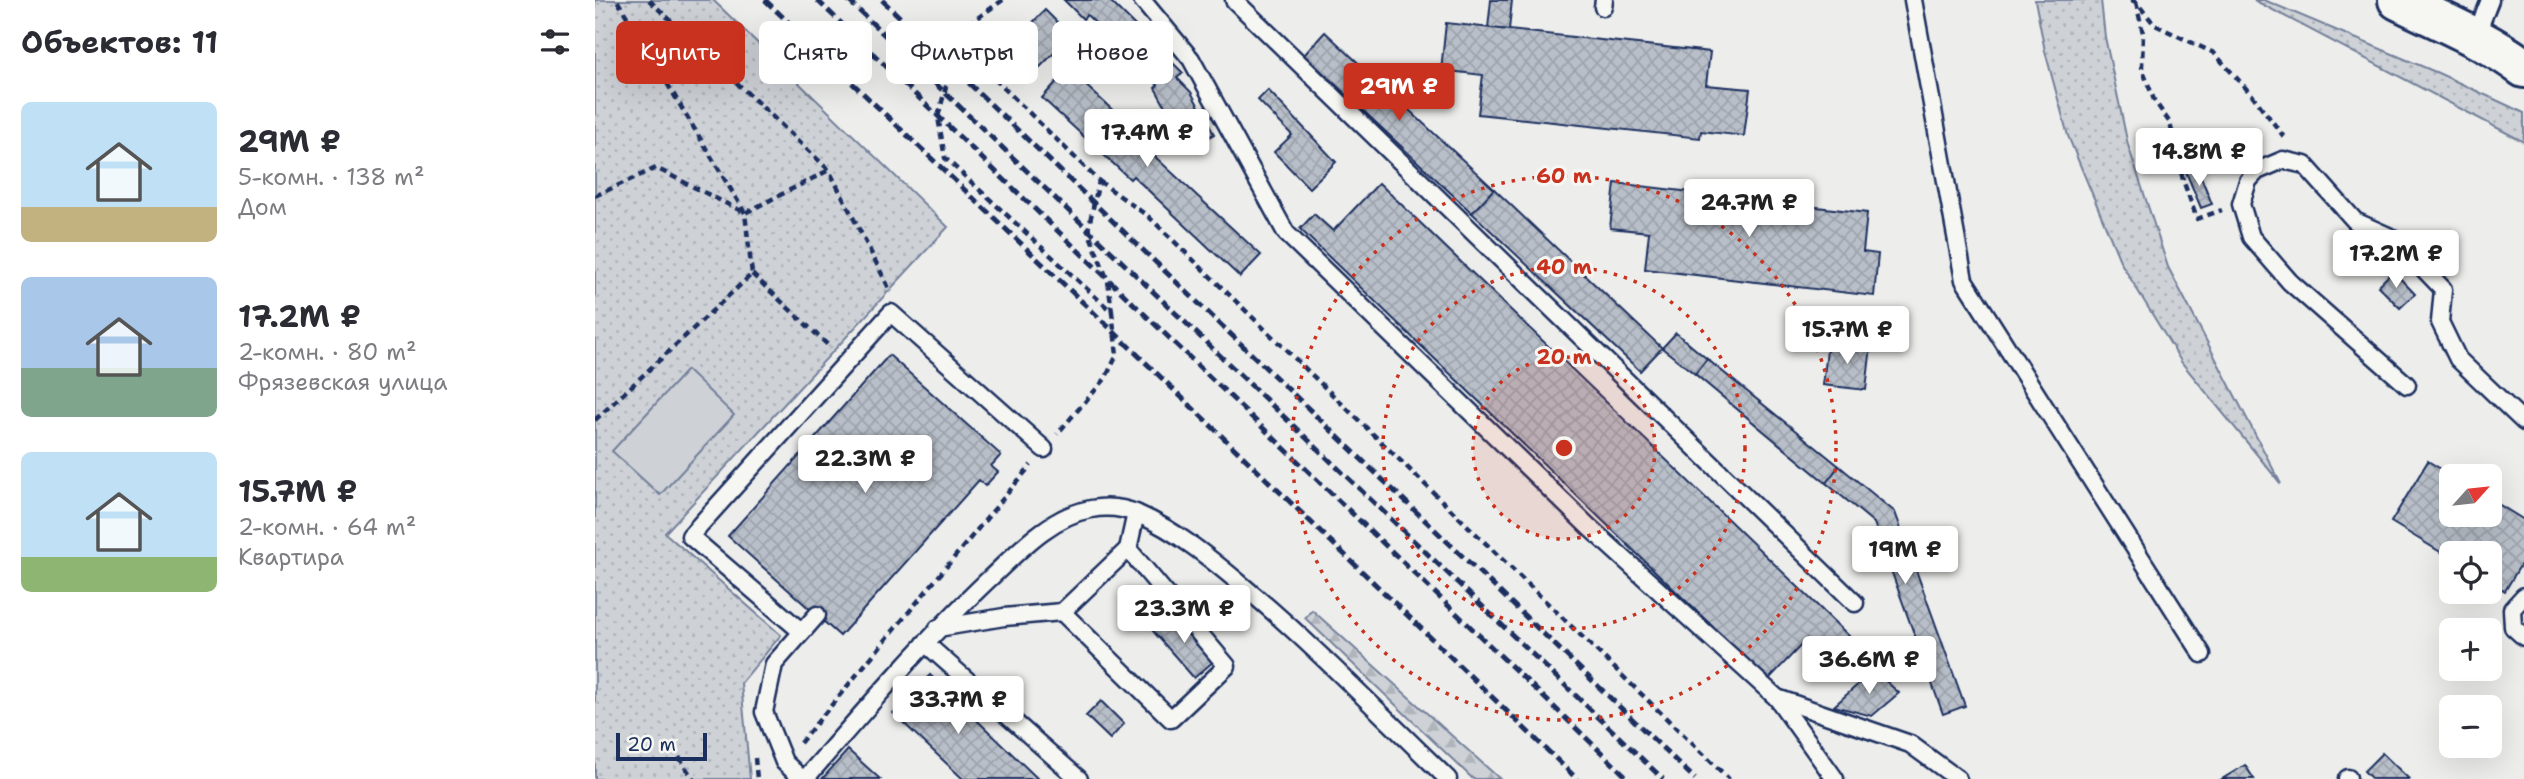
<!DOCTYPE html>
<html lang="ru">
<meta charset="utf-8">
<style>
:root{--surface:#fff;--page:#f2f2f3;--text:#2b2b33;--muted:#7c7c81;--accent:#c8321e}
body{margin:0;font-family:"Shantell Sans",sans-serif;background:var(--page);color:var(--text);height:100vh;display:flex;flex-direction:column;font-size:26px;white-space:nowrap}
*{box-sizing:border-box;margin:0}
p{font-size:23px;color:var(--muted)}
.icon{flex:none;width:38px;height:38px;fill:none;stroke:currentColor;stroke-width:2;stroke-linecap:round;stroke-linejoin:round}
.map{position:relative;flex:1;overflow:hidden}
.details{display:flex;flex-direction:column;background:var(--surface);width:595px}
.details>*{flex:none}
.hud{position:absolute;left:21px;top:21px;width:665px;height:63px;display:flex;gap:14px}
.needle{width:46px;rotate:63deg}
.buttons{position:absolute;left:1844px;top:464px;display:grid;gap:14px}
.buttons a{display:grid;place-items:center;width:63px;height:63px;border-radius:10px;background:var(--surface);box-shadow:0 7px 28px #0002;font-size:35px}
.scale{position:absolute;left:21px;bottom:18px;width:91px;box-sizing:border-box;padding-left:7px;border:4px solid #1b2f5e;border-top:0;font-size:19px;line-height:24px;white-space:nowrap;color:#1b2f5e;-webkit-text-stroke:5px #f6f6f2;paint-order:stroke}
.price{position:absolute;translate:-50% -60px;padding:0 16px;border-radius:7px;background:#fff;color:#222;font-size:23px;line-height:46px;filter:drop-shadow(0 2px 4px #0008)}
.price::after{content:'';position:absolute;left:50%;top:42px;width:21px;height:16px;margin-left:-10px;background:inherit;clip-path:polygon(0 0,100% 0,50% 100%)}
.price.active{background:var(--accent);color:#fff}
ul{padding:0;list-style:none}
li{display:flex;align-items:center;gap:21px;height:175px;padding:0 21px}
li span{display:grid;place-items:center;flex:none;width:196px;height:140px;border-radius:10px;color:#555}
li>.icon{margin-inline-start:auto}
span .icon{width:84px;height:84px;fill:#fffc;stroke-width:1}
li b{font-size:30px}
h2{display:flex;justify-content:space-between;align-items:center;height:84px;padding:0 21px;font-size:30px}
.pill{padding:0 24px;border-radius:10px;background:var(--surface);box-shadow:0 7px 28px #0002;font-size:24px;line-height:63px}
.pill.active{background:var(--accent);color:#fff}
main{display:flex;flex:1;min-height:0}
.map>svg:first-child{display:block}
</style>
<main>
<section class="details">
<h2>Объектов: 11<svg class="icon" aria-label="filters" viewBox="0 0 24 24"><path d="M4 7h16M4 17h16"/><circle cx="9" cy="7" r="2"/><circle cx="15" cy="17" r="2"/></svg></h2>
<ul>
<li><span style="background:linear-gradient(#bfe0f5 75%,#c2b280 0)"><svg class="icon" aria-label="home" viewBox="0 0 24 24"><path d="M3 11l9-7 9 7M6 9v11h12V9"/></svg></span><div><b>29M ₽</b><p>5-комн. · 138 m²</p><p>Дом</p></div></li>
<li><span style="background:linear-gradient(#a9c7e8 65%,#7fa58c 0)"><svg class="icon" aria-label="home" viewBox="0 0 24 24"><path d="M3 11l9-7 9 7M6 9v11h12V9"/></svg></span><div><b>17.2M ₽</b><p>2-комн. · 80 m²</p><p>Фрязевская улица</p></div></li>
<li><span style="background:linear-gradient(#bfe0f5 75%,#8fb573 0)"><svg class="icon" aria-label="home" viewBox="0 0 24 24"><path d="M3 11l9-7 9 7M6 9v11h12V9"/></svg></span><div><b>15.7M ₽</b><p>2-комн. · 64 m²</p><p>Квартира</p></div></li>
</ul>
</section>
<div class="map">
<svg width="1929" height="779" viewBox="0 0 1929 779">
<defs>
<pattern id="grass-dots" width="8" height="8" patternUnits="userSpaceOnUse" patternTransform="scale(1.75)"><rect width="8" height="8" fill="#ced2d7"/><path d="M2 2h.1M6 6h.1" fill="none" stroke="#b0b5bb" stroke-width="1.8" stroke-linecap="round"/></pattern>
<pattern id="forest-firs" width="22" height="20" patternUnits="userSpaceOnUse" patternTransform="scale(1.75)"><rect width="22" height="20" fill="#ced2d7"/><path d="M5 1l3.5 6h-7zM16 11l3.5 6h-7z" fill="#b0b5bb"/></pattern>
<pattern id="building-cross-hatch" width="8" height="8" patternUnits="userSpaceOnUse" patternTransform="scale(1.75)"><rect width="8" height="8" fill="#b9bfc8"/><path d="M0 0l8 8M0 8l8-8" fill="none" stroke="#9ea4ae"/></pattern>
</defs>
<rect width="100%" height="100%" fill="#edeeec"/>
<filter id="ink" filterUnits="userSpaceOnUse"><feTurbulence type="fractalNoise" baseFrequency=".0143" numOctaves="2"/><feDisplacementMap in="SourceGraphic" scale="14" xChannelSelector="R" yChannelSelector="G"/><feConvolveMatrix kernelMatrix="1 2 1 2 8 2 1 2 1" color-interpolation-filters="sRGB"/></filter>
<g filter="url(#ink)">
<g fill="url(#grass-dots)" stroke="#74809a" stroke-width="2">
<path d="M0 0H118L353 227 70 533 186 635 146 683 155 779H0Z"/>
<path d="M1440 0H1506L1510 37 1533 145 1573 267 1686 484 1587 363 1526 263 1473 136 1450 51Z"/>
<path d="M1659 0H1669L1843 73 1929 113V142Z"/>
</g>
<path fill="url(#forest-firs)" stroke="#74809a" stroke-width="2" d="M717 610 905 779H878L710 618Z"/>
<path fill="#ced2d7" stroke="#74809a" stroke-width="2" d="M92 370 139 415 65 495 17 451Z"/>
<g fill="url(#building-cross-hatch)" stroke="#1b2f5e" stroke-width="2">
<path d="M469 0H514L588 73 582 78 596 92 619 134 593 148 560 88 563 85 492 15 488 19Z"/>
<path d="M896 0H917L914 30 893 28Z"/>
<path d="M450 10 476 36 430 82 404 57Z"/>
<path d="M851 23 1115 52 1111 85 1155 89 1149 136 1106 131 1105 138 883 114 888 75 846 70Z"/>
<path d="M730 32 899 189 877 213 709 55Z"/>
<path d="M473 69 561 150 557 154 666 255 645 277 538 176 535 179 447 98Z"/>
<path d="M673 90 741 162 714 188 679 152 697 135 663 100Z"/>
<path d="M1602 167 1617 204 1606 208 1591 172Z"/>
<path d="M784 183 1254 636 1232 658 1212 639 1173 680 705 229 719 214 738 231Z"/>
<path d="M1020 183 1272 213 1268 252 1283 254 1279 296 1050 269 1054 232 1015 228Z"/>
<path d="M899 189 1067 348 1045 371 877 213Z"/>
<path d="M1798 271 1820 294 1805 308 1783 286Z"/>
<path d="M1081 333 1112 359 1100 374 1067 348Z"/>
<path d="M1233 341 1276 346 1271 390 1228 385Z"/>
<path d="M294 355 406 455 396 466 403 472 390 486 384 480 245 636 133 536Z"/>
<path d="M1112 359 1244 466 1231 483 1100 374Z"/>
<path d="M1833 461 1857 476V514H1895V499L1929 520V559L1910 591 1895 582V553H1857V559L1796 522Z"/>
<path d="M1244 466 1300 512 1370 706 1348 714 1279 523 1231 483Z"/>
<path d="M579 612 620 660 599 678 558 631Z"/>
<path d="M1279 670 1304 693 1277 716 1239 706Z"/>
<path d="M335 675 443 779H368L298 713Z"/>
<path d="M506 701 529 724 515 739 491 716Z"/>
<path d="M253 750 285 779H227Z"/>
<path d="M1787 753 1814 779H1777L1769 771Z"/>
<path d="M1650 765 1659 779H1627Z"/>
</g>
<g fill="none" stroke-linecap="round" stroke-linejoin="round">
<g stroke="#1b2f5e" stroke-width="21">
<g id="service">
<path d="M547 0 596 59 691 233 994 527 1182 698 1315 744 1363 779"/>
<path d="M639 0 1260 603"/>
<path d="M1318 0 1369 280 1607 654"/>
<path d="M1008 7 1009 0"/>
<path d="M1880 38 1895 0"/>
<path d="M1812 385 1695 282 1656 237 1646 204 1653 181 1662 171 1688 160 1710 165 1760 221 1800 239 1848 289 1845 322 1863 359 1929 422"/>
<path d="M1929 596 1917 609 1918 627 1929 637"/>
<path d="M467 612 533 549"/>
<path d="M343 628 409 617 467 612 576 719 632 666 533 549 541 513"/>
<path d="M207 632 95 536 296 313 449 449"/>
<path d="M330 643 484 779"/>
<path d="M1182 698 1240 779"/>
<path d="M207 779 189 762 169 712 179 664 222 615"/>
<path d="M210 779C269 711 328 642 393 580 422 553 455 516 496 509 512 506 529 508 543 514 582 531 616 559 648 586 720 646 785 714 853 779"/>
<path d="M1752 779 1753 778"/>
</g>
</g>
<g stroke="#1b2f5e" stroke-width="44">
<path id="secondary" d="M1803 0C1845 21 1891 39 1929 68"/>
</g>
<g stroke="#1b2f5e" stroke-width="4.5" stroke-dasharray="7 5" stroke-linecap="butt">
<path d="M54 0 234 170 296 292"/>
<path d="M408 0 371 26 356 67 343 117 350 158 517 312 522 355 510 379 462 434"/>
<path d="M1536 0 1541 2 1560 25 1619 53 1658 96 1689 137"/>
<path d="M1541 2 1548 33 1547 68 1559 100 1575 123 1588 180 1602 219 1627 210"/>
<path d="M365 45 504 181 493 230 513 281 517 312"/>
<path d="M504 181 554 217 1134 779"/>
<path d="M0 196 61 168 150 213 234 170"/>
<path d="M157 274 236 348"/>
<path d="M0 420 157 274 150 213 22 0"/>
<path d="M205 743 436 465"/>
<path d="M84 757 98 779"/>
<path d="M160 758 162 779"/>
</g>
<use href="#service" stroke="#f6f6f2" stroke-width="16"/>
<use href="#secondary" stroke="#f6f6f2" stroke-width="38"/>
<g stroke="#1b2f5e" stroke-width="5" stroke-dasharray="10 5" stroke-linecap="butt">
<path d="M170 0 519 332 982 779"/>
<path d="M222 0 1034 779"/>
<path d="M253 0 1068 779"/>
<path d="M287 0 1100 779"/>
</g>
</g>
</g>
<circle cx="969" cy="448" r="91" fill="#c8321e" fill-opacity=".12"/>
<g fill="none" stroke="#c8321e" stroke-width="3.5" stroke-dasharray="3.5 7">
<circle cx="969" cy="448" r="91"/>
<circle cx="969" cy="448" r="181"/>
<circle cx="969" cy="448" r="272"/>
</g>
<circle cx="969" cy="448" r="10" fill="#c8321e" stroke="#f6f6f2" stroke-width="3.5"/>
<g font-size="21" text-anchor="middle" font-weight="bold" fill="#c8321e" stroke="#f6f6f2" stroke-width="6" stroke-linejoin="round" paint-order="stroke">
<text x="969" y="183">60 m</text>
<text x="969" y="274">40 m</text>
<text x="969" y="364">20 m</text>
</g>
</svg>
<div class="buttons">
<a><svg class="needle" viewBox="-14 -14 28 28"><path d="M0-13l5 13h-10z" fill="#e53935"/><path d="M0 13l5-13h-10z" fill="#7c7c81"/></svg></a>
<a><svg class="icon" aria-label="locate" viewBox="0 0 24 24"><circle cx="12" cy="12" r="6"/><path d="M12 2v4M12 18v4M2 12h4M18 12h4"/></svg></a>
<a>+</a>
<a>−</a>
</div>
<div class="scale">20 m</div>
<b class="price active" style="left:804px;top:123px">29M ₽</b>
<b class="price" style="left:552px;top:169px">17.4M ₽</b>
<b class="price" style="left:1604px;top:188px">14.8M ₽</b>
<b class="price" style="left:1154px;top:239px">24.7M ₽</b>
<b class="price" style="left:1801px;top:290px">17.2M ₽</b>
<b class="price" style="left:1252px;top:366px">15.7M ₽</b>
<b class="price" style="left:270px;top:495px">22.3M ₽</b>
<b class="price" style="left:1310px;top:586px">19M ₽</b>
<b class="price" style="left:589px;top:645px">23.3M ₽</b>
<b class="price" style="left:1274px;top:696px">36.6M ₽</b>
<b class="price" style="left:363px;top:736px">33.7M ₽</b>
<div class="hud">
<a class="pill active">Купить</a>
<a class="pill">Снять</a>
<a class="pill">Фильтры</a>
<a class="pill">Новое</a>
</div>
</div>
</main>
